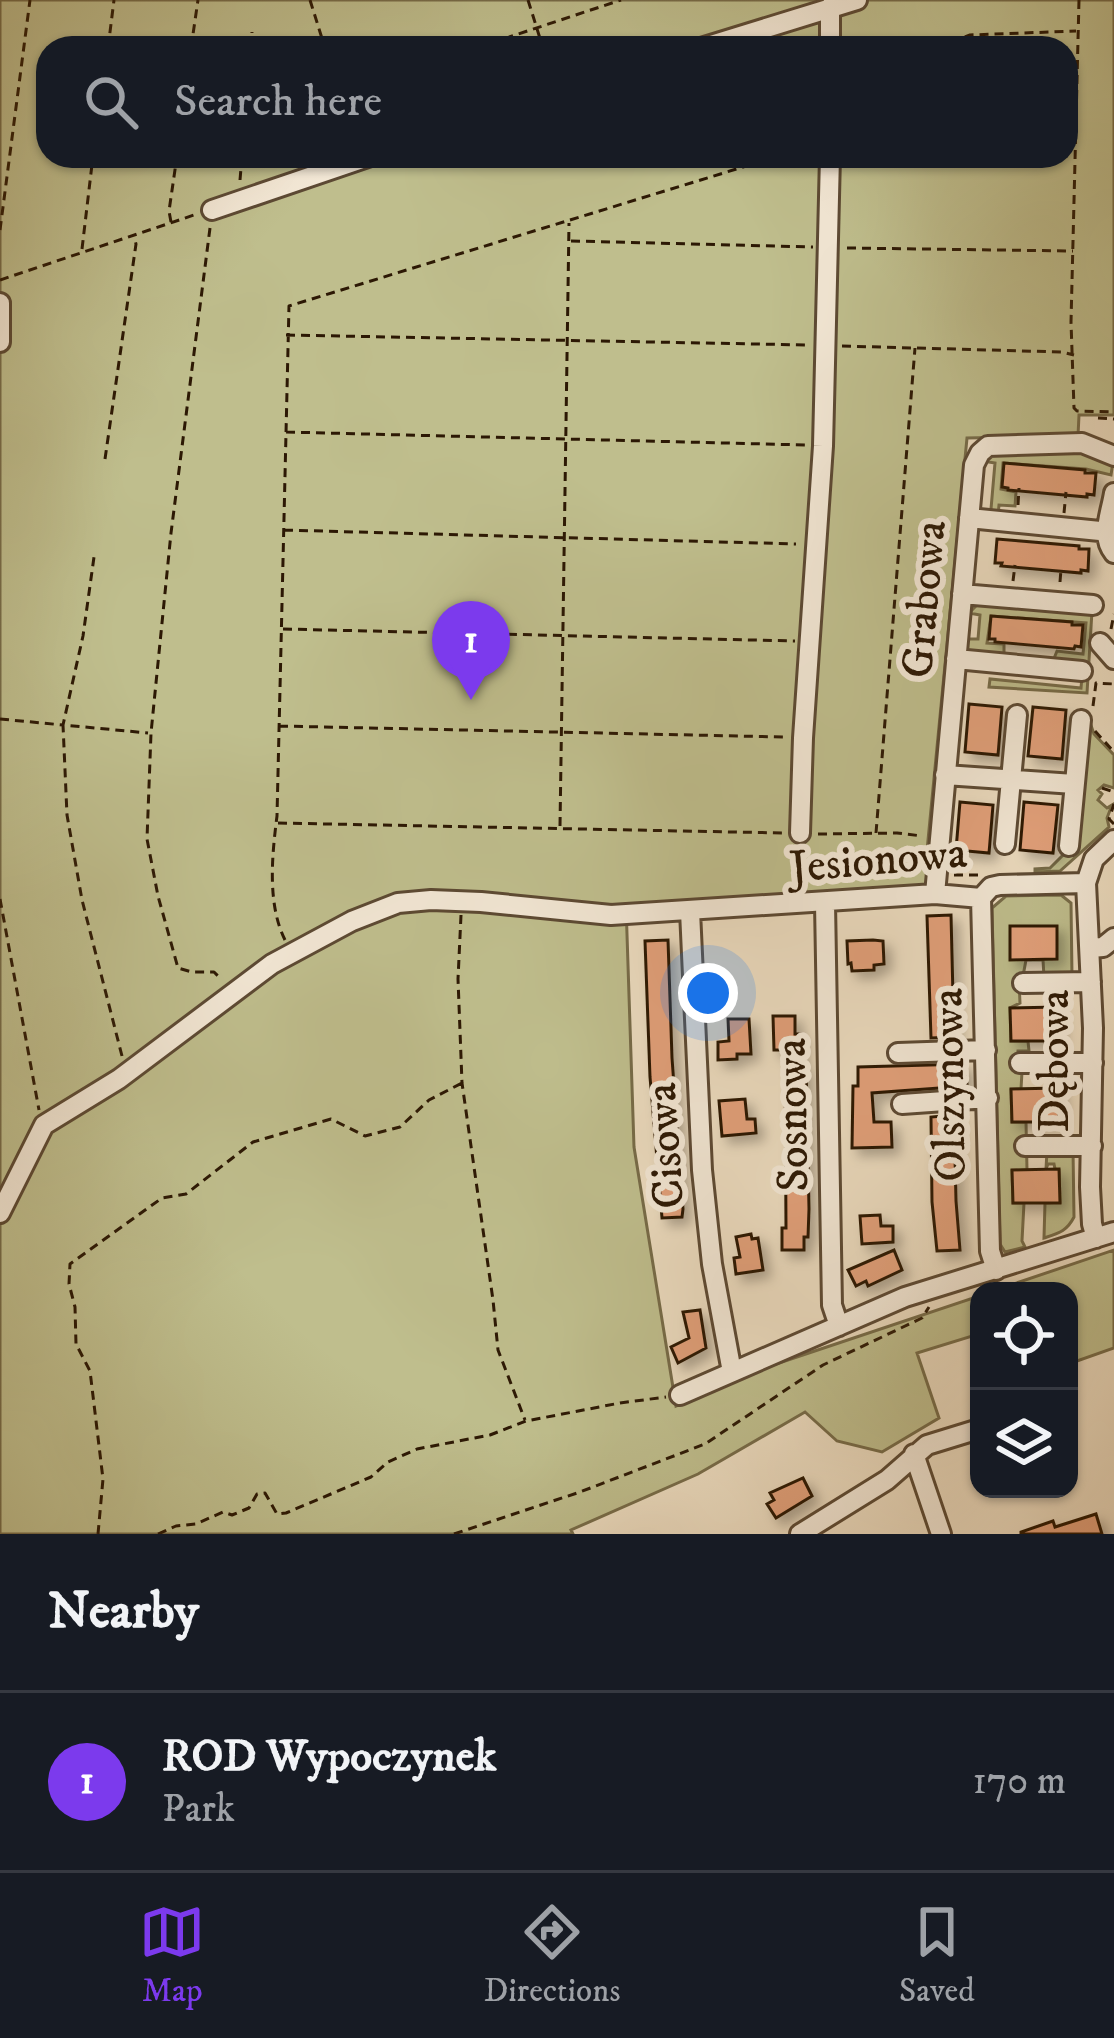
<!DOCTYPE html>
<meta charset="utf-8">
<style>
:root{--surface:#171b24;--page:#20242c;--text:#f1f3f6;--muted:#9ea1a6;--line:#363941;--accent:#7c3aed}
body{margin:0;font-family:"IM FELL DW Pica",serif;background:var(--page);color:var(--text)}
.controls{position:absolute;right:36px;bottom:36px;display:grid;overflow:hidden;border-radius:24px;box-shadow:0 3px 9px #0004}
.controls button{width:108px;height:108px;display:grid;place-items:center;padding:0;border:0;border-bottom:3px solid var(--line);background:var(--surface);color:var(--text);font:60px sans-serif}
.you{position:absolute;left:708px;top:993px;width:42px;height:42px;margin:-30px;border:9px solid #fff;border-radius:50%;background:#1a73e8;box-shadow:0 0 0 18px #1a73e833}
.badge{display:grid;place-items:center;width:78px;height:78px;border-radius:50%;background:var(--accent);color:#fff;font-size:39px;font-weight:700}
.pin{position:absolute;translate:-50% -99px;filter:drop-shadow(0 3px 6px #0008)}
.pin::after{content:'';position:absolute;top:63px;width:42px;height:36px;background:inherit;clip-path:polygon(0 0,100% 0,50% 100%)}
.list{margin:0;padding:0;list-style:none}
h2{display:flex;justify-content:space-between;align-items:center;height:156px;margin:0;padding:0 48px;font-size:51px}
h2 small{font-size:39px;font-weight:400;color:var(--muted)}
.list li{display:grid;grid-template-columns:78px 1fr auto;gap:36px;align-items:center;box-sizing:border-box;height:180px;padding:0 48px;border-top:3px solid var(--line)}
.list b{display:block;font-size:45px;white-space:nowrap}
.list p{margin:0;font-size:39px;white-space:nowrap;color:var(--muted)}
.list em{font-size:39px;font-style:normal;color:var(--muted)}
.icon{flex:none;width:66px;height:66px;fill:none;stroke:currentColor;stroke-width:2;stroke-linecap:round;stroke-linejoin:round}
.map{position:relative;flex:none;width:1114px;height:1534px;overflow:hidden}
.search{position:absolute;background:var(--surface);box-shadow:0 3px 9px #0004;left:36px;right:36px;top:36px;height:132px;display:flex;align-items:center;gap:30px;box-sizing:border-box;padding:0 42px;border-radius:36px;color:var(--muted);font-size:45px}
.sheet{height:336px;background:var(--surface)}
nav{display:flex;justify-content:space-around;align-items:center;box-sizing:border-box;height:168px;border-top:3px solid var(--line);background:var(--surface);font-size:33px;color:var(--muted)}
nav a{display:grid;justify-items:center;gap:6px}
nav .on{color:var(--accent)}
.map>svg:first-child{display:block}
.green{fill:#bfbe8d;stroke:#766b48;stroke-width:3;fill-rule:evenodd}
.building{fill:#e2a07a;stroke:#2c1804;stroke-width:3;filter:url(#shadow)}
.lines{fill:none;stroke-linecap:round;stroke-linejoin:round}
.minor-casing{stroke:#5c4933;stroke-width:24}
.path{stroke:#2c1804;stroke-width:3;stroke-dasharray:9 6;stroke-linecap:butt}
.minor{stroke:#f3e8d6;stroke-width:18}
.labels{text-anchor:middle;stroke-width:12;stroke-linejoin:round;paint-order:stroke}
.street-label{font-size:45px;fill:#2c1804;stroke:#f3e8d6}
</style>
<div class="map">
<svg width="1114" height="1534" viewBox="0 0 1114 1534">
<defs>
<filter id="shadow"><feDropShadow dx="7" dy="7" stdDeviation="6" flood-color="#0004"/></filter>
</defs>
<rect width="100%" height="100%" fill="#ecdcc0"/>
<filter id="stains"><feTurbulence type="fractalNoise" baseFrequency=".00167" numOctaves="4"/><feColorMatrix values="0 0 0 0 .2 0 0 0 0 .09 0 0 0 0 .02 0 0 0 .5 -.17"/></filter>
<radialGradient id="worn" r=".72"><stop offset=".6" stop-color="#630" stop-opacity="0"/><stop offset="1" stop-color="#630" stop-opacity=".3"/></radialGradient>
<path class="green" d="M0,0H1114V415H1079L1078,436L967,438L925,871L930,872L929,881L923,888L740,903L626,904L634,1147L676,1406L767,1367L979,1296V1334L917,1353L939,1418L882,1452L837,1441L805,1412L698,1474L571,1530L573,1534H0ZM48,48H1066V156H48Z
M1091,451L1113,462L1111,475L1086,469L1003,463L1001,489L1016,492L1015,506L999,505L998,516L980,512L991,509L995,463L982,461L986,455Z
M979,603L1092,611L1087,693L989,687L990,679L1081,688L1083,664L1053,661L1057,651L1083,654L1086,623L991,616L987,643L1004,644V656L974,654L967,650L966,639H978L980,615L969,613Z
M1087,714L1094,734L1114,755V788L1104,785L1098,790L1102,794L1098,800L1107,808L1112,805L1107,818L1109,827L1060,871L1035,872V869L1050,868L1076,842Z
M1061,895L1071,903L1072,976L1044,977L1043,960H1026L1023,976L1019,981L1020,1003L1010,1008L1011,1041H1028L1029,1051H1018L1017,1071L1022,1072L1021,1089L1011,1090L1012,1122H1026L1027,1170L1012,1171L1013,1203H1024L1022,1241L1025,1247L1005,1252L1000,1244L992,908L1006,896Z
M1073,1150L1074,1217C1067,1231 1059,1233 1044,1238L1045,1203L1060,1202L1059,1170L1055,1169L1054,1164H1048L1046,1169L1047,1151Z
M1114,1250V1348L1074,1362L1069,1370V1291H993Z"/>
<path class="building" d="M1004,463L1085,470V473H1096L1094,495L1087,494V497L1008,490V488L1002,487Z
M997,539L1079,546V549H1089L1088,571L1081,570V573L1001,566L1002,563H995Z
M991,616L1072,622V625H1083L1081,647L1075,646L1074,649L995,642V639H989Z
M969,704L1002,707L998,755L965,752Z
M1033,707L1066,710L1062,759L1028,756Z
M960,802L993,805L989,853L956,850Z
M1024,802L1058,805L1053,853L1020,850Z
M951,915L954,1037L931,1038L927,916Z
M1010,926H1057V959L1010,960Z
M668,940L672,1058L683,1209L682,1217L662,1218L650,1077L645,941Z
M873,940L883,941L884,964L874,965V970L852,971L851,963L848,964L847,941Z
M1058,1007V1041H1011L1010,1008Z
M773,1016H795V1034H801V1066H806L809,1209L808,1237H804V1250H782V1228H786L785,1050H774Z
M728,1019H749L751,1054H737V1059L718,1060V1042L729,1041Z
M966,1064L967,1086L872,1093L874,1122H891L892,1147L852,1148L853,1086H858V1067Z
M1059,1088V1122H1012L1011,1089Z
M745,1099L747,1119H755L756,1133L722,1136L719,1101Z
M954,1115L956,1201L960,1250L937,1251L932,1202L931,1117Z
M1059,1169L1060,1203H1013L1012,1170Z
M880,1215L881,1226H893V1242L862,1244L860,1216Z
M751,1234L752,1239L758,1238L763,1270L736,1274L734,1258L740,1257L736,1237Z
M894,1250L902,1270L868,1286L866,1281L856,1286L848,1270Z
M700,1310L706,1348L678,1363L671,1347L689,1338L683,1312Z
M803,1478L812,1496L776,1518L767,1504L774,1500L770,1493Z
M1096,1514L1102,1534H1021V1532L1053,1521L1055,1527Z"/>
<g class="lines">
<defs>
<path id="minor" d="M830,7V48
M701,48L857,0
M212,210L371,156
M0,303V342
M1114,493C1111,513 1100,536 1114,553
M969,518L1100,531
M962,594L1093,605
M1100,643L1114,659
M956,659L1082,671
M945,775L1074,784
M800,833L803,738L823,446L830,156
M1005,844L1017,715
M1069,846L1081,720
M935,894L974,465L980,453L988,446L1082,443L1114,456
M981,898L990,1251L996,1270
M825,903L832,1305L839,1326
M690,911L702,1170L712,1264L732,1372
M1091,948L1103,947L1114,938
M1023,983L1091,982
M898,1053L986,1050
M1020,1063H1093
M902,1104L988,1098
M1025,1146H1092
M0,1213L44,1125L119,1079L272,964L352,921L398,903L431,900L481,902L611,915L935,894L981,898L991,887L1000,885L1086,883
M1096,1238L1092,1224L1090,1187L1093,1028L1086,883L1094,859L1114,840
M680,1395L905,1297L1114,1232
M914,1454L941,1534
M800,1534L887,1480L927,1445L979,1429"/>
</defs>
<use href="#minor" class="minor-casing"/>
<path class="path" d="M310,0L325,48
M528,0L543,48
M1079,0L1071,322L1074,408L1077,411L1114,412
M108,48L114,0
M191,48L198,0
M251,48L252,32
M476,48L621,0
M937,48L970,35L1076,31
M240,180L242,156
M171,222L169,211L177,156
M210,228L171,533L151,733L147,839L158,896L178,968L192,972H214L221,979
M0,230L30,0
M571,241L813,247
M847,248L1073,251
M82,249L93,156
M0,280L197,214
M286,335L808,345
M842,346L1062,352L1074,355
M1098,418L1114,419
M286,432L805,445
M105,459L136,244L134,236
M1018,505L1019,488
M1064,513L1066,492
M284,530L796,544
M1013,581L1015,565
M1060,582L1061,569
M283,629L795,641
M1111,629L1114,614
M1093,706L1096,683L1114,684
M0,719L63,725L83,636L94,557
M279,726L783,737
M1095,731L1114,752
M1102,788L1114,792
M278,823L784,833
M1114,824L1109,819L1114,804
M560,826L569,223
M876,833L915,348
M818,834L897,833L922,836
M954,875H980
M0,899L39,1110
M461,915L458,979L462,1083L493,1300L498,1350L525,1420
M285,940C267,904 272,855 277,816L289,306L779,156
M122,1056L82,900L67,815L63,725L148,733
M98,1534L103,1479L90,1371L76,1344L75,1307L69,1284L70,1264L162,1198L186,1194L253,1142L331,1119L365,1136L400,1127L429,1100L462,1083
M158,1534L176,1526L196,1524L223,1512L232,1515L249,1508L257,1494L265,1493L277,1514L286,1513L371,1477L388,1462L417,1449L490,1435L526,1421L620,1403L666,1397
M454,1534L580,1492L705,1444L823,1365L922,1318L929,1307"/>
<use href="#minor" class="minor"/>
</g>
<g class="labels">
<g class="street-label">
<text transform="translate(922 599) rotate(-85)" y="16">Grabowa</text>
<text transform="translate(878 858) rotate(-5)" y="16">Jesionowa</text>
<text transform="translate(1052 1061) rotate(-90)" y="16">Dębowa</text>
<text transform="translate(947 1085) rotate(-91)" y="16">Olszynowa</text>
<text transform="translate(790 1115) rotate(-91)" y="16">Sosnowa</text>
<text transform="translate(663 1146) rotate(-94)" y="16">Cisowa</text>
</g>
</g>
<rect width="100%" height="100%" filter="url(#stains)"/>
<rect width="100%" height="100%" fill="url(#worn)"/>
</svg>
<div class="controls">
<button><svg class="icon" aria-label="locate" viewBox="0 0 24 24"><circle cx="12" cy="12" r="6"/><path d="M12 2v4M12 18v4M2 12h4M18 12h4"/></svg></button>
<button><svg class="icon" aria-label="layers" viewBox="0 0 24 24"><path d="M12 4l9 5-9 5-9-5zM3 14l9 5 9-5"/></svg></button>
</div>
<div class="you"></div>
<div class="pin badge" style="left:471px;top:700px">1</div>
<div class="search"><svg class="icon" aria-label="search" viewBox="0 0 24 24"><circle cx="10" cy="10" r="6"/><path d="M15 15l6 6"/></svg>Search here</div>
</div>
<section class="sheet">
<h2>Nearby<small></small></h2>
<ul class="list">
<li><span class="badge">1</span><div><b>ROD Wypoczynek</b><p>Park</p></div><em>170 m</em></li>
</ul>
</section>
<nav>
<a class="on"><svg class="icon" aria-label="map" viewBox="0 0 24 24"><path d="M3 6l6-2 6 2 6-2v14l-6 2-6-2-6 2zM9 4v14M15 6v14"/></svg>Map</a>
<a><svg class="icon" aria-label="directions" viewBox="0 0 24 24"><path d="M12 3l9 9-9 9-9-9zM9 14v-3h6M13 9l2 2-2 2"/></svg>Directions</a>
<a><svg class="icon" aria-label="saved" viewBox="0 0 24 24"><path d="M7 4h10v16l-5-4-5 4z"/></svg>Saved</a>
</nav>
